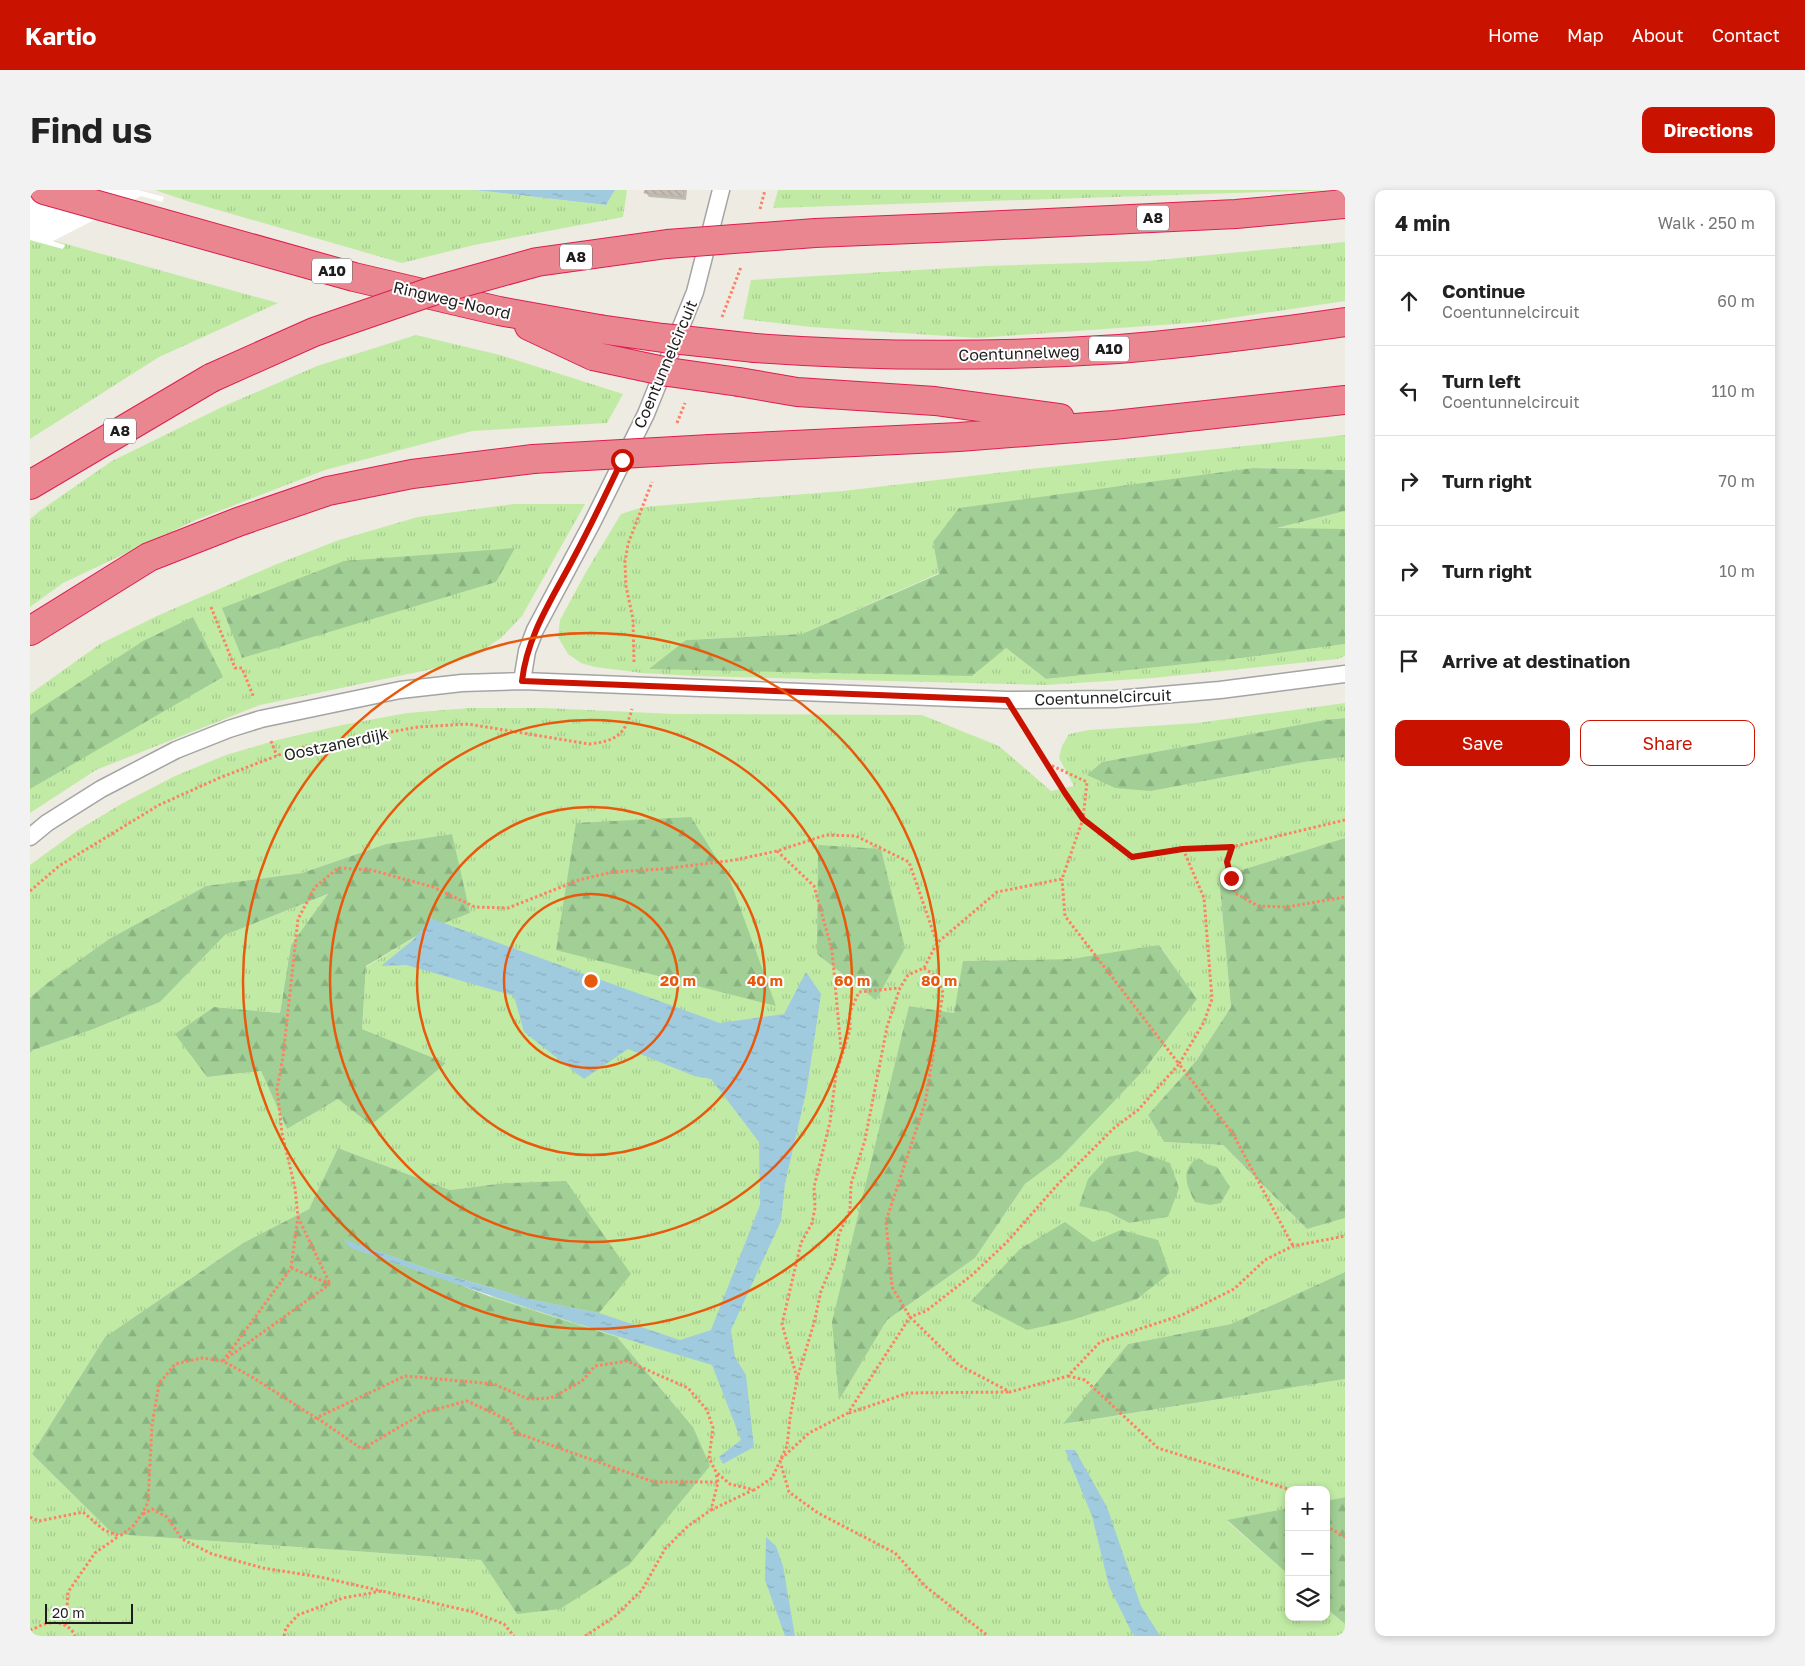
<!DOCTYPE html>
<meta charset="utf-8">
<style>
:root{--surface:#fff;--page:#f2f2f2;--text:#222;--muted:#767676;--line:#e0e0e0;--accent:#c91200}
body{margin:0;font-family:"Golos Text",sans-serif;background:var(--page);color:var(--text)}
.controls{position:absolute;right:15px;bottom:15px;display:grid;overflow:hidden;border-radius:10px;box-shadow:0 2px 8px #0003}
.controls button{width:45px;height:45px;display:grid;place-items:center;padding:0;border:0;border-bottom:1px solid var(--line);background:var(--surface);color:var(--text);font:25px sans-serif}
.scale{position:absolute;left:15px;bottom:12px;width:88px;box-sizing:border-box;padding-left:5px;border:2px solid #1d1d1d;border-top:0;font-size:14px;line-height:18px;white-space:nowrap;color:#1d1d1d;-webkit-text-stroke:4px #fff;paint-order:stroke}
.stop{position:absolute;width:15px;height:15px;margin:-11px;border:4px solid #c91200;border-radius:50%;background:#fff}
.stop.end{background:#c91200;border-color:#fff;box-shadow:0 1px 5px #0008}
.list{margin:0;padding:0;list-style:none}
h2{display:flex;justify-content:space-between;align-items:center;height:65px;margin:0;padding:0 20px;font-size:21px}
h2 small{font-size:16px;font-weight:400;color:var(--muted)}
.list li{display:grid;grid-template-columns:32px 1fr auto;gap:15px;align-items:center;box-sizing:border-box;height:90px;padding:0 20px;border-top:1px solid var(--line)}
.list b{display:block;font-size:19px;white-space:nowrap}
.list p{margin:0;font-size:16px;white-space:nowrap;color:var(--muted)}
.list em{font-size:16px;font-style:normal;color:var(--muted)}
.actions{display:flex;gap:10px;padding:15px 20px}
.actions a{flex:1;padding:11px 0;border:1px solid var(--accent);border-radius:10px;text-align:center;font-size:18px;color:var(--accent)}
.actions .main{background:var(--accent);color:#fff}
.icon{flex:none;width:28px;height:28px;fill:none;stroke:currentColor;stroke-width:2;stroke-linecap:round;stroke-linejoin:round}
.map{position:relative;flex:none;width:1315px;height:1446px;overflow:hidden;border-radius:10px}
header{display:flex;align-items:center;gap:30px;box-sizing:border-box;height:70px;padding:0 25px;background:var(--accent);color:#fff}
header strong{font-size:24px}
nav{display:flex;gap:28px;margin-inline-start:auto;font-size:18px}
.intro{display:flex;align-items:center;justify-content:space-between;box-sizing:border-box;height:120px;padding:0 30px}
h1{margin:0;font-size:35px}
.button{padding:12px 22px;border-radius:10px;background:var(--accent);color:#fff;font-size:18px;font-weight:700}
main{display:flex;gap:30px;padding:0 30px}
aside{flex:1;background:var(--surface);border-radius:10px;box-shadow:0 2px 8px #0003}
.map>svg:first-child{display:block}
.grass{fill:url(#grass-tufts);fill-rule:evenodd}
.forest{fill:url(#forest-firs)}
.water{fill:url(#water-ripples)}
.pier{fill:#fff}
.shadow{fill:#0003}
.building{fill:url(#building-back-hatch);stroke:#c0b3a4}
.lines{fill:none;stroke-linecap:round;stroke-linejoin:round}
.service-casing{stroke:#a4a4a4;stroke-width:19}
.motorway-casing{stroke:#de1e4e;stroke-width:30}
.path{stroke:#fe8163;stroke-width:3;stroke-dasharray:2.5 2.5;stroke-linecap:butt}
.service{stroke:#fff;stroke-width:16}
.motorway{stroke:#e98690;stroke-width:28}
.motorway-bridge-casing{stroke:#de1e4e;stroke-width:30;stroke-linecap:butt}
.motorway-bridge{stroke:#e98690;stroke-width:28}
.route{stroke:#c91200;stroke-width:6}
.ring{fill:none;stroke:#e8590c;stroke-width:2.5}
.labels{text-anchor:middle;stroke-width:4;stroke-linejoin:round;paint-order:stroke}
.shield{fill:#fff;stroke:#616161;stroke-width:1}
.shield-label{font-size:15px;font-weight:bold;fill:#1d1d1d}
.street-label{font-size:16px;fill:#1d1d1d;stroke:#fff}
.centre{fill:#e8590c;stroke:#fff;stroke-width:2.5}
.ring-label{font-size:15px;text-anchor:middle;font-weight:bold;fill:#e8590c;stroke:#fff;stroke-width:4;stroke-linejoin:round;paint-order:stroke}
</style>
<header>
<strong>Kartio</strong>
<nav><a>Home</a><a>Map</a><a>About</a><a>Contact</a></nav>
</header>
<div class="intro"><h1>Find us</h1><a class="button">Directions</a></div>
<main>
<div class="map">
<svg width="1315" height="1446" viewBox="0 0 1315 1446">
<defs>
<pattern id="grass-tufts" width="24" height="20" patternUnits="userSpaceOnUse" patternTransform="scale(1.25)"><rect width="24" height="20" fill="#c1eba5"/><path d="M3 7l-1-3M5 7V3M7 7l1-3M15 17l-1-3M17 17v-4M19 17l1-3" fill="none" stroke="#a5c98e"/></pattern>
<pattern id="forest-firs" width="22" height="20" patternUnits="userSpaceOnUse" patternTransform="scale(1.25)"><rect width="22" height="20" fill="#a1cf95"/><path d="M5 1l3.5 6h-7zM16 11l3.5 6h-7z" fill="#8ab180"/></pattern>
<pattern id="water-ripples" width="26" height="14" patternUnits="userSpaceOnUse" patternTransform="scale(1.25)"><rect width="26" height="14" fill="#a0cbde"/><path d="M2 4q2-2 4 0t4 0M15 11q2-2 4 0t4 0" fill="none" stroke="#89aebe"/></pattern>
<pattern id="building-back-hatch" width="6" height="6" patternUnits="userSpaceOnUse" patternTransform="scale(1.25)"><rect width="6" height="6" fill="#c6beb5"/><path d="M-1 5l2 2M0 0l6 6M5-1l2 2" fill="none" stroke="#aaa39b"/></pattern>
</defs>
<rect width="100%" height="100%" fill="#eeebe2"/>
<path class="grass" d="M125,0H445L576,15L585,0H597L593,27L444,55L372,73L157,11Z
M748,0H1300L743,18Z
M0,44L248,113L129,167L0,249Z
M1315,52V111L1174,132L947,148L781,137L713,129L721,90L955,76L1117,71Z
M386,145L470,165L593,204L577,233L442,241L295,280L166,330L33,393L0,417V329L11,320L82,271L192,217L287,176Z
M1315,245V280L1223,278L903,352L909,383L772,444L656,450L976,458L1016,489L1212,468L1315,454V466L1307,469L1123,488L1016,495L665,486L612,483L565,477L551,473L538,464L528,447L530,430L556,382L591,324L613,317L813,301L1010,278Z
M483,314H555L492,426L471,448L445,465L407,478L230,515L66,580L0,623V504L70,454L127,426L247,374L309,350L388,327Z
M1315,321V339H1244Z
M1315,513V528L1295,530L1072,572L1058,585L1121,601L1280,571L1315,567V648L1189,687L1201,817L1166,871L1118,925L1134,952L1193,955L1277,1039L1315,1028V1082L1201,1134L1098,1154L1034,1234L1315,1189V1307L1296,1311V1300H1259V1318L1197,1331L1259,1385V1427H1296V1418L1315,1434V1446H0V863L3,860L61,840L130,812L195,745L299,704L261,755L250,823L184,817L177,887L231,881L257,939L308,909L416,873L332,839L336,777L398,739L422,644L356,654L272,683L176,696L79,749L16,794L0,808V675L48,640L93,613L145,586L196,565L247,550L312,535L377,523L440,518H515L644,524L892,525L969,556L1021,601L1044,596L1029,568L1032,556L1039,544L1059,540L1167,533ZM1130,756L1167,809L1115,879L1030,968L995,994L945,1068L857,1130L809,1209L879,816L924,823L934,771L1041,769ZM308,958L420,1000L475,993L536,992L461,1107L587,1147L663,1237L487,1424L451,1370L83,1344L2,1264L75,1147L213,1053L279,1019ZM1049,1015L1138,1027L1099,1033L1078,1022ZM1035,1033L1063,1052L990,1059Z"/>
<path class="forest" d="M1223,278L1315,280V321L1247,338L1315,339V454L1212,468L1016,489L976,458L942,486L619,479L656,450L772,444L909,384L903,352L929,318Z
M485,358L466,392L212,468L192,418L314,371Z
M163,427L193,487L0,599V525L113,451Z
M1315,528V567L1280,571L1121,601L1085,598L1057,585L1072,572L1295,530Z
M661,627L700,690L746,816L526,760L546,633Z
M422,644L440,723L398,739L336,776L332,839L416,873L341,935L308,909L257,939L231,881L177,887L145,844L184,817L250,823L261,755L298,704L195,745L130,812L61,840L3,860L0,863V808L16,794L79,749L176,696L272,683L356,654Z
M1315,648V1028L1277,1039L1193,955L1134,952L1118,925L1166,871L1201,817L1189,687Z
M788,655L851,659L875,758L846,810L787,764Z
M1129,755L1167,809L1115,879L1030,968L995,994L945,1068L857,1130L809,1210L802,1132L879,816L924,823L933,771L1041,769Z
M308,958L420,1000L475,993L536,991L601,1084L569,1123L503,1110L407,1082L314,1050L461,1107L587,1147L663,1237L680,1276L599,1375L530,1419L487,1424L451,1370L83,1344L2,1264L75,1147L213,1053L279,1019Z
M1107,961L1140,973L1149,998L1138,1027L1099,1033L1078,1022L1049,1016L1058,989L1078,967Z
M1169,968L1177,974L1187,977L1200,997L1191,1013L1180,1015L1165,1012C1157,997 1149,978 1169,968Z
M1035,1032L1063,1052L1091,1040L1128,1050L1140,1083L1107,1109L1042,1130L997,1140L941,1111L990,1059Z
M1315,1082V1189L1033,1234L1098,1154L1201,1134Z
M1315,1307V1434L1296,1418V1311Z
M1259,1318V1385L1197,1330Z"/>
<path class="water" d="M445,0H585L576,15Z
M400,728L690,833L754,824L776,782L791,804L777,898L755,994L751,1031L701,1140L705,1167L716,1185L724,1257L693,1274L689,1267L711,1250L682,1175C561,1139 441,1100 321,1058L313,1049L407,1082L503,1110L569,1123L650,1150L681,1140L730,1015L729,952L681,889L664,886L598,859L554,889L494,842L484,806L376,775L351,776L383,750Z
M1035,1260H1045L1077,1317L1111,1416L1129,1444L1132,1446H1106L1102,1443L1079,1396L1062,1326Z
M736,1347L746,1356L753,1376L765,1446H755L735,1390Z"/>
<path class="pier" d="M0,0H108L134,7L132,12L111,6L23,51L35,55L33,59L0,50Z"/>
<path class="shadow" d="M616,0H657L656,10L619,7L616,3Z"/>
<path class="building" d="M615,0H654L653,7L614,3Z"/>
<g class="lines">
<defs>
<path id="service" d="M492,491L497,461L505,440L562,333L616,224L665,102L691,0
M0,647L17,633L71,599L146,560L199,539L231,529L370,500L432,493L492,491L977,510L1086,509L1190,500L1315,484"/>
<path id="motorway" d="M14,0L324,87L469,121L569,139
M931,37L1206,24L1315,14
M499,136L563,166
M725,158C846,167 967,167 1089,159C1164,153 1240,143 1315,132
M709,192L767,202L905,211L1030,228
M680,259L929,247L1084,235L1315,210
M0,295L181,188
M0,441L119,367L208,332L298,301L382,284L503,269"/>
</defs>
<use href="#service" class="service-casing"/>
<use href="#motorway" class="motorway-casing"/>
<path class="path" d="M730,19L735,0
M692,127L711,77
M647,233L655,213
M181,417L205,478H212L224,508
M604,472L603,429L596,396L595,372L598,354L622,292
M992,534L1053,629L1102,667L1153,659L1202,657
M241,551L247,566
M1315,630L1202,657L1197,672L1205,703L1228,716L1257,717L1315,707
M1153,659L1174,708L1182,809L1174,832L1149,874L1203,944L1263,1056
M747,661L784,696L802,760L811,859
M0,701L29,676L129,615L189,588L262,560L388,537L438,534L559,554C586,551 595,545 602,519
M894,778L907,787L913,803L895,913L856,1031L862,1097L880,1127L929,1175L980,1202L1038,1186L1070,1152L1152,1125L1204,1099L1235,1070L1263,1056L1315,1046
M268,1027L300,1094
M261,1078L300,1094
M197,1168L300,1094
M193,1171L261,1078L268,1027L265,998L252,943L247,899L253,867L268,729L285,697L308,678L341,680L403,697L445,717L478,718L549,690L582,682L632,679L705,670L747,661L796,645L826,646L879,672L907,753
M1038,1186L1055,1190L1128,1258L1261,1300
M767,1188L752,1134L771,1053L782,1033L785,1018L784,997L800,932L806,884L820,840V822L829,802L870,798
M819,1223L878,1203L979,1202
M287,1228L332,1259L395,1222L437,1211L480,1231L484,1242L624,1292H688
M751,1269L779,1243L818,1223L880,1127L896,1121L942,1085L976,1053L1029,993L1084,938L1108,920L1149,874L1035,726L1032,689
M750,1271L759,1302L788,1323L865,1363L895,1396L958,1446
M681,1320L723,1300
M113,1324L122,1319L137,1327L152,1349L182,1364L233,1378L290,1387L352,1401
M0,1327L9,1331L53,1322L74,1340L90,1346L103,1336L112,1324L118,1312L122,1235L129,1194L145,1174L172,1168L193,1171L222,1187L286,1228L375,1186L464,1194L498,1209L521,1208L552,1191L565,1176L597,1171L658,1198L677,1220L683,1238L679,1268L686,1282L700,1294L724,1300L742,1288L757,1256L760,1228L767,1189L784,1133L791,1101L805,1068L809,1044L820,1020L821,994L835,950L857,837L870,798L878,785L894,778L907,753L967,702L1032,689L1053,629L1057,592L1016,573
M1296,1336L1315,1347
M36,1435L38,1402L65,1363L89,1346
M0,1440C7,1438 14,1433 20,1433C30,1431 42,1437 45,1446
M254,1446L256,1438L268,1425L313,1408L352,1401L443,1422L474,1434L484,1446
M555,1446L584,1427L612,1400L635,1359L658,1336L681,1320L688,1292L686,1283"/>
<use href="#service" class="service"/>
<use href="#motorway" class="motorway"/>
<defs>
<path id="motorway-bridge" d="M569,139L633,148L725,158
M563,166L638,182L709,192
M181,188L284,142L403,101L507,72L637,54L785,43L931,37
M503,269L680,259"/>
</defs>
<use href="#motorway-bridge" class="motorway-bridge-casing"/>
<use href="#motorway-bridge" class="motorway-bridge"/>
</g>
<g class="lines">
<path class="route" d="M592,270C576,304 560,337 543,369C522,409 497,446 492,491L977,510L1035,603L1053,629L1102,667L1153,659L1202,657L1197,672L1201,688"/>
</g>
<g class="ring">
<circle cx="561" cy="791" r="87"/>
<circle cx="561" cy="791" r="174"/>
<circle cx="561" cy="791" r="261"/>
<circle cx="561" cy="791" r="348"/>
</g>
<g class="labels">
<g class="shield">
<rect x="1107" y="15.5" width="32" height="25" rx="4"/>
<rect x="530" y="54.5" width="32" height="25" rx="4"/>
<rect x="282" y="68.5" width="40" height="25" rx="4"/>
<rect x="1059" y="146.5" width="40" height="25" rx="4"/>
<rect x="74" y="228.5" width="32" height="25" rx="4"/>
</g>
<g class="shield-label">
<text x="1123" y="33">A8</text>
<text x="546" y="72">A8</text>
<text x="302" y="86">A10</text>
<text x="1079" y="164">A10</text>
<text x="90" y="246">A8</text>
</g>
<g class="street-label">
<text transform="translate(422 110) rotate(13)" y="6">Ringweg-Noord</text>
<text transform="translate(989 163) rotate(-2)" y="6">Coentunnelweg</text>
<text transform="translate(635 174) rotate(-67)" y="6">Coentunnelcircuit</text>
<text transform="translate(1073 507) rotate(-2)" y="6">Coentunnelcircuit</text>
<text transform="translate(306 554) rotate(-12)" y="6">Oostzanerdijk</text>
</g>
</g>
<circle cx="561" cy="791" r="8" class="centre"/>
<g class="ring-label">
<text x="648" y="796">20 m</text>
<text x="735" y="796">40 m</text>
<text x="822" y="796">60 m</text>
<text x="909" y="796">80 m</text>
</g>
</svg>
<div class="controls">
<button>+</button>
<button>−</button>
<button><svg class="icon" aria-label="layers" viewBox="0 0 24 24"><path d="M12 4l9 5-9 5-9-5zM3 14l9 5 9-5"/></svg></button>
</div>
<div class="scale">20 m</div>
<div class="stop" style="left:592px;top:270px"></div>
<div class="stop end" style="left:1201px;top:688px"></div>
</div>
<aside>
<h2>4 min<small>Walk · 250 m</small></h2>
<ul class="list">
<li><svg class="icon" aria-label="ahead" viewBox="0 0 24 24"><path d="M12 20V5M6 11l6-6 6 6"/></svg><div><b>Continue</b><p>Coentunnelcircuit</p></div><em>60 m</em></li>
<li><svg class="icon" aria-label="left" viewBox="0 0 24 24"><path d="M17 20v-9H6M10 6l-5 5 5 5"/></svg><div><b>Turn left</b><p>Coentunnelcircuit</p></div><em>110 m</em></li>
<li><svg class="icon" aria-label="right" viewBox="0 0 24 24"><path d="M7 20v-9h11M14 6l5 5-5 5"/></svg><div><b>Turn right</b></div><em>70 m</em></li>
<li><svg class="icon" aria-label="right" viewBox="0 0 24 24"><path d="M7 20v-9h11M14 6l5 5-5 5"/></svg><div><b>Turn right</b></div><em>10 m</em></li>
<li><svg class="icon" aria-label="arrive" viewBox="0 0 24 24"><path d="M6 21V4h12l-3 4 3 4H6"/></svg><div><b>Arrive at destination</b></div></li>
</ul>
<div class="actions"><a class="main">Save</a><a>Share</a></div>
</aside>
</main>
